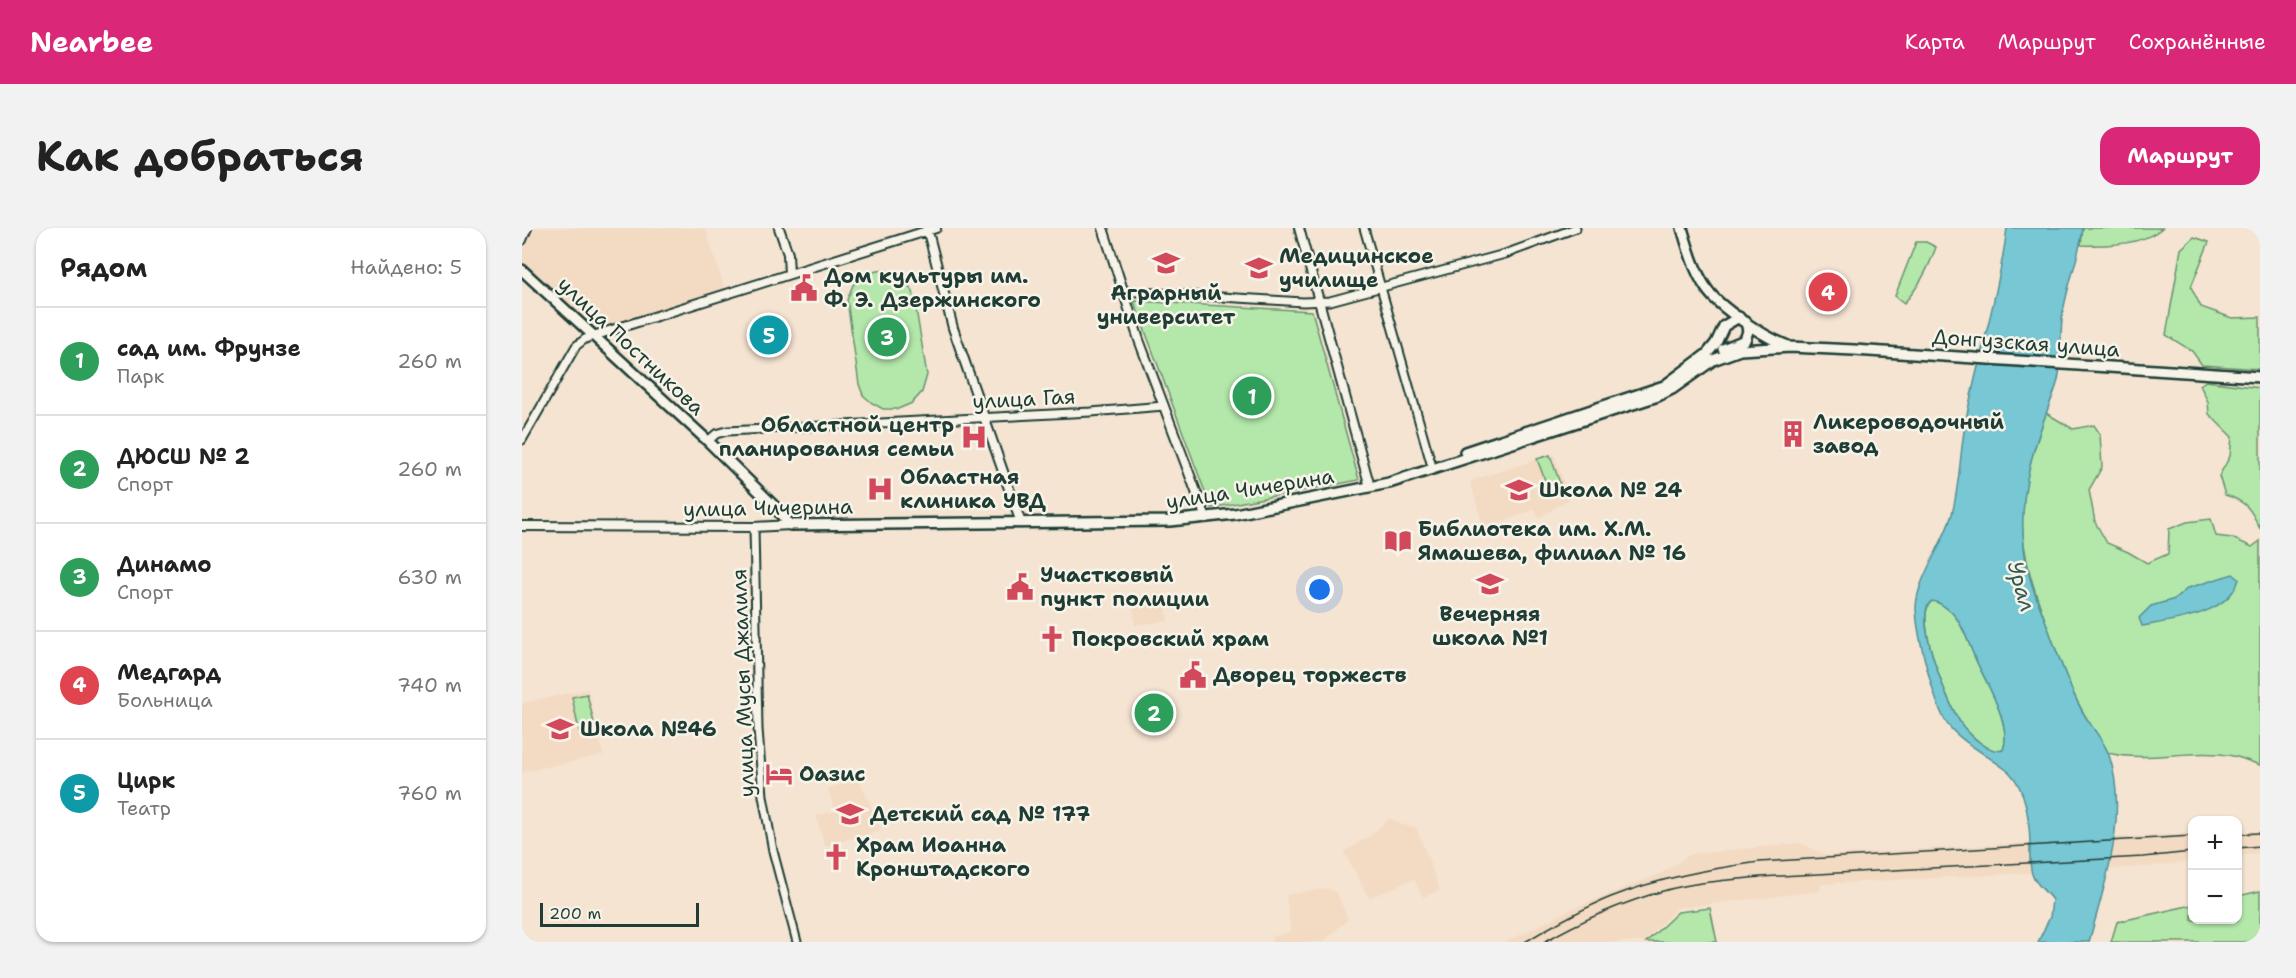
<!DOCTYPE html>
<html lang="ru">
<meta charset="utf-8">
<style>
:root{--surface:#fff;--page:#f2f2f2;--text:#222;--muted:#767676;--line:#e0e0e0;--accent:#db2777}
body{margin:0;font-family:"Shantell Sans",sans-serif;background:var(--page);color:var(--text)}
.controls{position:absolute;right:18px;bottom:18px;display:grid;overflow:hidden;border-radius:12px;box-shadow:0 2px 4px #0004}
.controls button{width:54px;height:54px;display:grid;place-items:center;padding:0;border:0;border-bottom:2px solid var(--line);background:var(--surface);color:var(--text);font:30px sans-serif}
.scale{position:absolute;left:18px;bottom:15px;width:159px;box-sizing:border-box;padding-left:6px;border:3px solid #1f3d34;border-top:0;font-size:16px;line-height:21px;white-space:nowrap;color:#1f3d34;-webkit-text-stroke:4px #f7f3e8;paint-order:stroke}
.you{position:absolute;left:798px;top:362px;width:21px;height:21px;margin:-15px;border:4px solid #fff;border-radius:50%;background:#1a73e8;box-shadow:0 0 0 9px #1a73e833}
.badge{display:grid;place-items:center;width:39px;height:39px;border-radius:50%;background:var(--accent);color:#fff;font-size:20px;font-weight:700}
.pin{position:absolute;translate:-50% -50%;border:3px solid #fff;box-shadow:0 2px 6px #0006}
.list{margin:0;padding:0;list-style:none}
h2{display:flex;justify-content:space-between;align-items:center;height:78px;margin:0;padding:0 24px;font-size:26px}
h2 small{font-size:20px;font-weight:400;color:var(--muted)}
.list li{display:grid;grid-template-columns:39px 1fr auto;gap:18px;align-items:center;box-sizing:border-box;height:108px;padding:0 24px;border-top:2px solid var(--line)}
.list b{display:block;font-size:22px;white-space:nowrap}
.list p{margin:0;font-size:20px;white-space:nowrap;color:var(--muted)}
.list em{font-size:20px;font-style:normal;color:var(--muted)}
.map{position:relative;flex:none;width:1738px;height:714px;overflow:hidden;border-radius:18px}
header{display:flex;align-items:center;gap:36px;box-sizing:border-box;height:84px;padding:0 30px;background:var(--accent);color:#fff}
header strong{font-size:28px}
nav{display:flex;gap:33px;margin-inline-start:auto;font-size:21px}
.intro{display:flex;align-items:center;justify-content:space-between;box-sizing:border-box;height:144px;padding:0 36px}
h1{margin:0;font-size:42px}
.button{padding:15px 27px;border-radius:18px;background:var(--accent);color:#fff;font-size:21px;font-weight:700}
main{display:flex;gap:36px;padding:0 36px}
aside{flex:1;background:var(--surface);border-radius:18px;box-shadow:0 2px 4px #0004}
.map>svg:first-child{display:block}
.built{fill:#f3dac3}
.green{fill:#b3e8aa;stroke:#69926f;stroke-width:1.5}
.water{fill:#78c7d4;stroke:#549094;stroke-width:1.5;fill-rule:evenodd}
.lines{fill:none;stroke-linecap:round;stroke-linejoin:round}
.tertiary-casing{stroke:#1f3d34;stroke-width:11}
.secondary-casing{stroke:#1f3d34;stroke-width:12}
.primary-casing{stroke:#1f3d34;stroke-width:14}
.tertiary{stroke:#f7f3e8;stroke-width:7}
.secondary{stroke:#f7f3e8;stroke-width:8}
.primary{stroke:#f7f3e8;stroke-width:9}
.rail{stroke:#1f3d34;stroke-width:1.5}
.labels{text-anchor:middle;stroke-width:5;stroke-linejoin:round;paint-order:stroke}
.poi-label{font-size:21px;font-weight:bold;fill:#1f3d34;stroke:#f7f3e8;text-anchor:start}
.street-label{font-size:21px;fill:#1f3d34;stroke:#f7f3e8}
.water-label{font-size:22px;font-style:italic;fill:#315954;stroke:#f7f3e8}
</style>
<header>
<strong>Nearbee</strong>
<nav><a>Карта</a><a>Маршрут</a><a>Сохранённые</a></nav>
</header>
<div class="intro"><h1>Как добраться</h1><a class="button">Маршрут</a></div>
<main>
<aside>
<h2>Рядом<small>Найдено: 5</small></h2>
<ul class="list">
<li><span class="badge" style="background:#2e9e5b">1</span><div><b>сад им. Фрунзе</b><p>Парк</p></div><em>260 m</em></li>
<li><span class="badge" style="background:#2e9e5b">2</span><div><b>ДЮСШ № 2</b><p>Спорт</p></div><em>260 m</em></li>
<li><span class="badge" style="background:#2e9e5b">3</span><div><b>Динамо</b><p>Спорт</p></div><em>630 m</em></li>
<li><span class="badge" style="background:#e0444e">4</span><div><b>Медгард</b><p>Больница</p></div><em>740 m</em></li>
<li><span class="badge" style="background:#0f9aa8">5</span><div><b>Цирк</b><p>Театр</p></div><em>760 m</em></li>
</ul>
</aside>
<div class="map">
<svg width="1738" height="714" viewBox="0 0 1738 714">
<rect width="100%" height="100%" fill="#f5e4d2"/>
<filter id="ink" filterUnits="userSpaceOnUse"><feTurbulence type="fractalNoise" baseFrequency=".0167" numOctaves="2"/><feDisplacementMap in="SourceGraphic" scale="12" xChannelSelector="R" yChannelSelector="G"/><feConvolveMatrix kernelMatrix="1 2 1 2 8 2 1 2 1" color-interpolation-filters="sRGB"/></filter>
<g filter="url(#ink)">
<path class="built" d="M10,0H183L203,62L73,104L0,38V26Z
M1032,226L1047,271L1017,290L1013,281L962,302L948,253Z
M643,365L646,393L613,397L610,368Z
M66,461L81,527L0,544V475Z
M337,551L359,602L303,618L294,588L313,583L306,561Z
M868,590L880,597L894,599L918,662L901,669L892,651L847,670L822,624L848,608Z
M1716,603H1738V625L1716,628Z
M1670,605V633L1625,639L1299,656L1298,663L1155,680L1121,714H984L1052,680L1140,645L1169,626L1279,615L1304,627Z
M806,660L815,665L826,691L801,714H750L749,709L769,704L764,667Z"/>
<path class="green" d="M1561,0H1640C1621,17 1583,18 1559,17Z
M1672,9L1687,14L1669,59L1679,79L1710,90L1738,89V141L1680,137L1670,123L1644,107L1659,21Z
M1394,14H1404L1414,19C1407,39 1397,59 1382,75L1373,68Z
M362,42L377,46L391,63L405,147L400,164L390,175L376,181H361L350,175L341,167L337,156L325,72L331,57L339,50L350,44Z
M612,73L790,83L837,252L689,280Z
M1684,153L1738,160V301C1729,281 1724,273 1703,267L1697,248L1708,228L1710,209L1687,186L1686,174L1678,157Z
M1524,185L1551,201L1572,197L1578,206L1580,239L1567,262L1573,294L1585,315L1606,324L1625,335L1646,326L1647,301L1665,294L1689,291L1694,308L1710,310L1730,319L1738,313V537C1729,534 1720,530 1711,528C1670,520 1627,535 1586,525C1578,510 1568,497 1560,482C1547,460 1539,435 1530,411C1514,368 1499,329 1500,283C1501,249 1514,217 1524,185Z
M1028,227L1038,255L1026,260L1015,231Z
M1410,373C1418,374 1428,382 1433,388C1442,399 1447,417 1453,430C1463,453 1491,497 1481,522C1467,526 1448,507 1440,497C1427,480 1389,385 1410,373Z
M65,466L73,499L57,503L50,469Z
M1738,663V714H1589L1595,694L1670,677V692H1716V668Z
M1188,680L1195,714H1124L1156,684Z"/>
<path class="water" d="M1485,0H1561C1557,29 1546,55 1541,84C1537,106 1541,130 1536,152C1533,164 1528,174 1524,186C1508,229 1497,272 1502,318C1504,346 1515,371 1525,397C1535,425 1545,454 1559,481C1567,497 1581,510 1587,527C1607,588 1583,655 1567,714H1516L1528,689L1530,672C1524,663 1513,656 1510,646C1507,636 1508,624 1508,614C1507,590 1504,561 1487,544C1469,529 1440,515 1426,497C1412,478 1394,403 1394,379C1395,350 1422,316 1430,286C1438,255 1438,223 1444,191C1457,127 1477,65 1485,0ZM1410,373C1418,374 1428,382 1433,388C1442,399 1447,417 1453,430C1463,453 1491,498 1481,522C1467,526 1448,507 1440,497C1427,480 1389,385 1410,373Z
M1711,346L1717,351C1707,387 1652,392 1620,398L1617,390L1629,378L1653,371L1666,360Z"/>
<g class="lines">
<defs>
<path id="tertiary" d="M842,0L909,235
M600,63L781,74L808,73L983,26L1054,0
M0,212L54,118L63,111L71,108
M186,213L194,206L205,203L569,184L642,178
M232,299L236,501L241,568L251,623L275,714"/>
<path id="secondary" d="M257,0L266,26L267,46
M405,0L431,100L499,295
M581,0L617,112L684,290
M777,0L848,259
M0,12L5,0
M71,108L414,0
M0,298L232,299L268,297"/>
<path id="primary" d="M1160,0C1166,20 1172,42 1184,60C1197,80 1244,110 1266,118
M0,42L186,213L252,278L268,297L648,293L713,286L867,255L1136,168L1150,161L1191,132L1218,122L1268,119L1332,122L1738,149
M1201,121L1223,112L1226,103L1224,94
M943,224L1142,158L1185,126L1194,115L1202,98L1217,89"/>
</defs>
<use href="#tertiary" class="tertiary-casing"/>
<use href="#secondary" class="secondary-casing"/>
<use href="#primary" class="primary-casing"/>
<use href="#tertiary" class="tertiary"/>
<use href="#secondary" class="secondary"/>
<use href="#primary" class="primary"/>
<path class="rail" d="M1716,606L1738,605
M1716,620L1738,618
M1003,714C1031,697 1059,681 1089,669C1137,650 1187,641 1237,634L1670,608
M1022,714C1060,692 1099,675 1141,663C1173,654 1206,652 1238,649L1621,629L1670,624"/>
</g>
</g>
<defs>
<symbol id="university-bare" viewBox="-9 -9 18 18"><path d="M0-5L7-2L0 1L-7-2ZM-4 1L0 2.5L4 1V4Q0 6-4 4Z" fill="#d1495b" stroke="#f7f3e8" stroke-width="2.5" paint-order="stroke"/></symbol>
<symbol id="civic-bare" viewBox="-9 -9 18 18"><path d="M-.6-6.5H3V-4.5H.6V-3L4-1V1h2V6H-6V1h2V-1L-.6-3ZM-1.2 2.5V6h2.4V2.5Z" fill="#d1495b" stroke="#f7f3e8" stroke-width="2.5" paint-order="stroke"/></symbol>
<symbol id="building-bare" viewBox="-9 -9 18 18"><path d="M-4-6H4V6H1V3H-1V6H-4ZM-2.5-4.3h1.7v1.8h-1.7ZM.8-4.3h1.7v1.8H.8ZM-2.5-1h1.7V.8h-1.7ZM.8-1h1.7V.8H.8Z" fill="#d1495b" stroke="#f7f3e8" stroke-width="2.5" paint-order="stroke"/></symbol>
<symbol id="hospital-bare" viewBox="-9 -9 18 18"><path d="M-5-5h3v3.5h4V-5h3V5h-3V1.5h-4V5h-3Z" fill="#d1495b" stroke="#f7f3e8" stroke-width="2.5" paint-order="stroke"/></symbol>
<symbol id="school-bare" viewBox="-9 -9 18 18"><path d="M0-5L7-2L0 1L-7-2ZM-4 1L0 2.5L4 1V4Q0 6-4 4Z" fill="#d1495b" stroke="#f7f3e8" stroke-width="2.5" paint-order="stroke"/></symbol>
<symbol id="library-bare" viewBox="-9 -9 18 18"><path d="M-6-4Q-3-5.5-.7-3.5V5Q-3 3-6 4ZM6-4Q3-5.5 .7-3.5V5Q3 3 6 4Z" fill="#d1495b" stroke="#f7f3e8" stroke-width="2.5" paint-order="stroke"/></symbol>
<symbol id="church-bare" viewBox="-9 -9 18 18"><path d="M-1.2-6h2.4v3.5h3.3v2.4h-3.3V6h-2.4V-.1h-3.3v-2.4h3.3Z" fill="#d1495b" stroke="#f7f3e8" stroke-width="2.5" paint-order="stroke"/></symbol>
<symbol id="hotel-bare" viewBox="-9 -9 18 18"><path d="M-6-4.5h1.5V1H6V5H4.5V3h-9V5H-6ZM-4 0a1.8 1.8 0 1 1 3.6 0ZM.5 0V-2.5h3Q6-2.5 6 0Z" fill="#d1495b" stroke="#f7f3e8" stroke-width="2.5" paint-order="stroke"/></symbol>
</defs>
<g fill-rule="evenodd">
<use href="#university-bare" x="625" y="16" width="38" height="38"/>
<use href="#university-bare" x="718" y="21" width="38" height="38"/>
<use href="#civic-bare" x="263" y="41" width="38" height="38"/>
<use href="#building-bare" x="1252" y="187" width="38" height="38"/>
<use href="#hospital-bare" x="433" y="190" width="38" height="38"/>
<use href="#hospital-bare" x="339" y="242" width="38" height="38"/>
<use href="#school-bare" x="978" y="243" width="38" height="38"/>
<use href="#library-bare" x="857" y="294" width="38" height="38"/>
<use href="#school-bare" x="949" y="337" width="38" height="38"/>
<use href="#civic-bare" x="479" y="340" width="38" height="38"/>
<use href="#church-bare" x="511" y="392" width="38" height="38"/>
<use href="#civic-bare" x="652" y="428" width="38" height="38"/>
<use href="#school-bare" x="19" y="482" width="38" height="38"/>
<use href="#hotel-bare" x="238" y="527" width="38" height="38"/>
<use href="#school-bare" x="309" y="567" width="38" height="38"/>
<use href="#church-bare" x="295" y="610" width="38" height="38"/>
</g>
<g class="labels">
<g class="poi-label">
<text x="757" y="35">Медицинское<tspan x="757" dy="24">училище</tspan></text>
<text x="302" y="55">Дом культуры им.<tspan x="302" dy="24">Ф. Э. Дзержинского</tspan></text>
<text x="644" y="72" text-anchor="middle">Аграрный<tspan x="644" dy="24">университет</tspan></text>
<text x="1291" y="201">Ликероводочный<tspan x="1291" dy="24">завод</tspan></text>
<text x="432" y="204" text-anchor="end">Областной центр<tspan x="432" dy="24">планирования семьи</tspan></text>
<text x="378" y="256">Областная<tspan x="378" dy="24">клиника УВД</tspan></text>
<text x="1017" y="269">Школа № 24</text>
<text x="896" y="308">Библиотека им. Х.М.<tspan x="896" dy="24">Ямашева, филиал № 16</tspan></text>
<text x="518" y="354">Участковый<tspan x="518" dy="24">пункт полиции</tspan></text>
<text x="968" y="393" text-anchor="middle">Вечерняя<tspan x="968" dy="24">школа №1</tspan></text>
<text x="550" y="418">Покровский храм</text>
<text x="691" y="454">Дворец торжеств</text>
<text x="58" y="508">Школа №46</text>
<text x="277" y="553">Оазис</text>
<text x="348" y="593">Детский сад № 177</text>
<text x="334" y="624">Храм Иоанна<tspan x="334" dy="24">Кронштадского</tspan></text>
</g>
<g class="street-label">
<text transform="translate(1504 115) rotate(4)" y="7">Донгузская улица</text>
<text transform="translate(109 118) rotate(43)" y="7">улица Постникова</text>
<text transform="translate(502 171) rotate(-3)" y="7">улица Гая</text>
<text transform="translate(728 261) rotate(-9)" y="7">улица Чичерина</text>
<text transform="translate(246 280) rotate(-1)" y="7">улица Чичерина</text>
<text transform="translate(221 455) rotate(-92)" y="7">улица Мусы Джалиля</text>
</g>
<g class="water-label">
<text transform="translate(1500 358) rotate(74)" y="8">Урал</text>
</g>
</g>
</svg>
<div class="controls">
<button>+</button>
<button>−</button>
</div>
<div class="scale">200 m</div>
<div class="you"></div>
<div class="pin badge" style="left:730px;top:168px;background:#2e9e5b">1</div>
<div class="pin badge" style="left:632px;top:485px;background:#2e9e5b">2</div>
<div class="pin badge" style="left:365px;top:109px;background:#2e9e5b">3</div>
<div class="pin badge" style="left:1306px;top:64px;background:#e0444e">4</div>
<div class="pin badge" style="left:247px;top:107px;background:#0f9aa8">5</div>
</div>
</main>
